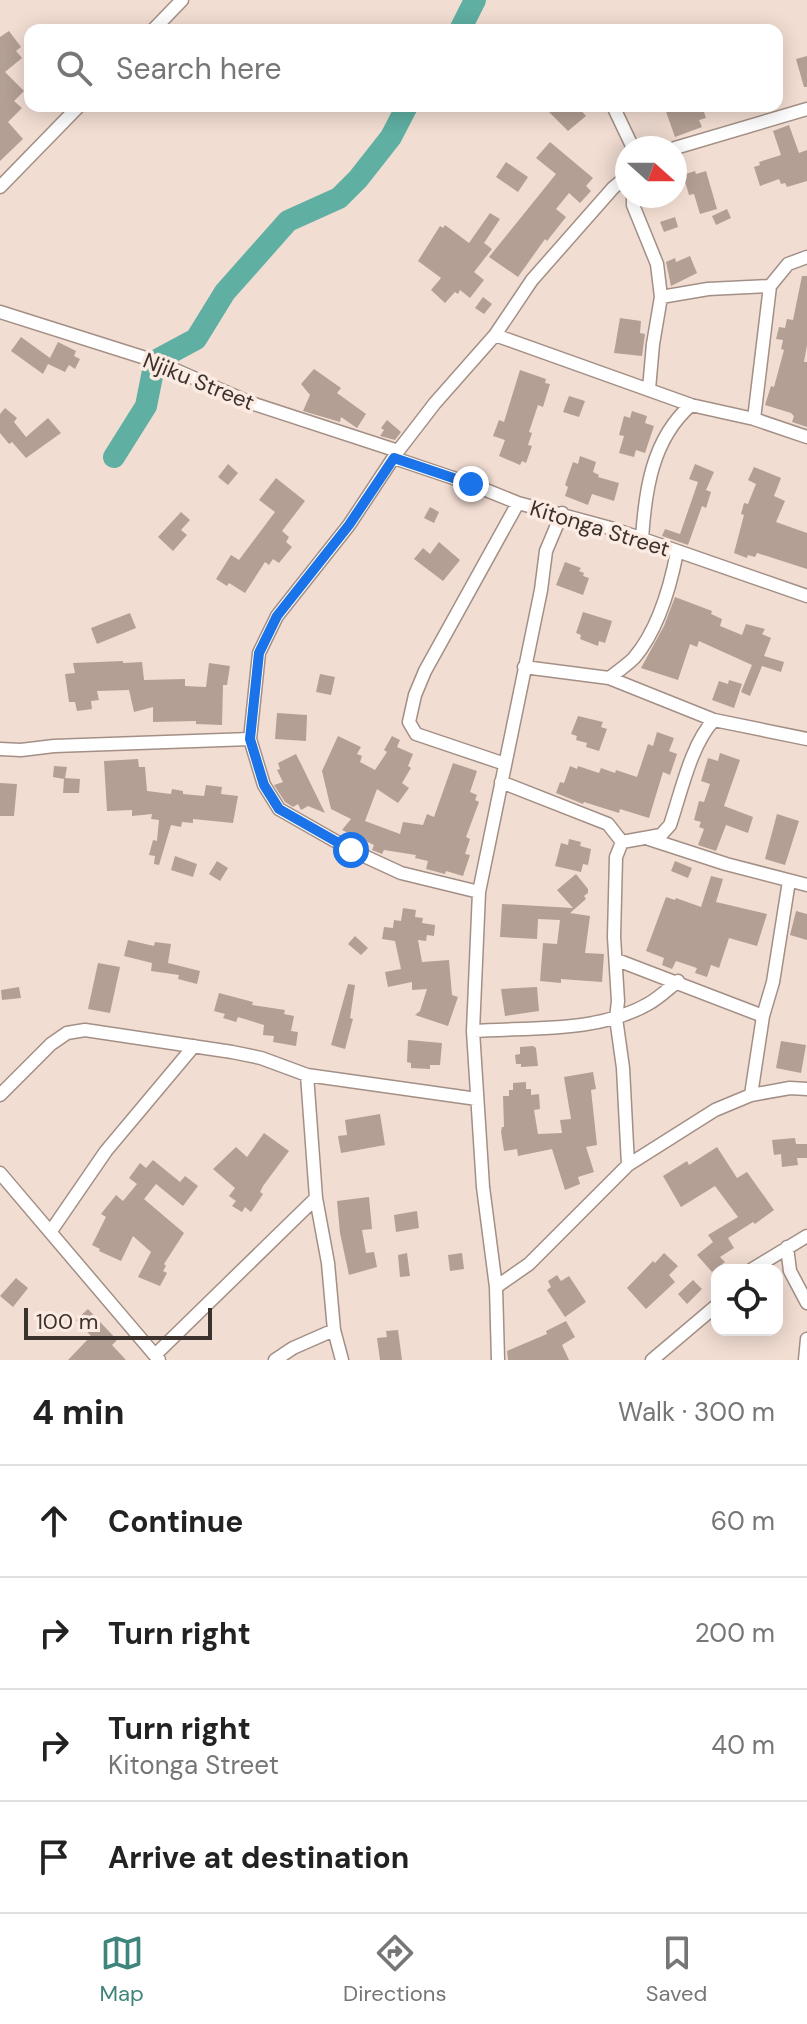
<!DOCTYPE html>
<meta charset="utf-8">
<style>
:root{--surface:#fff;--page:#f2f2f2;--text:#222;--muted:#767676;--line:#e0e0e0;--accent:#40857b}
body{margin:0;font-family:"DM Sans",sans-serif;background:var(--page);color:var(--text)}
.controls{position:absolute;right:24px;bottom:24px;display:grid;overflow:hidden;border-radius:16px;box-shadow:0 4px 20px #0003}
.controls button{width:72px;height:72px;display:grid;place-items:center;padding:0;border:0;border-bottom:2px solid var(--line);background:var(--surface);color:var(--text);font:40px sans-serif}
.compass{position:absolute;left:615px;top:136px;width:72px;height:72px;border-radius:50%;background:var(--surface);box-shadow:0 4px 20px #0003;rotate:111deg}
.scale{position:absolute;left:24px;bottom:20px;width:188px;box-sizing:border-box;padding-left:8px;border:4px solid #3b322e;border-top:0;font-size:22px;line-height:28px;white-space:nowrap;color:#3b322e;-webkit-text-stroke:6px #fcebe2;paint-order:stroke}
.stop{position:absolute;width:24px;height:24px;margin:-18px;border:6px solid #1a73e8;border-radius:50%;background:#fff}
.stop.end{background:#1a73e8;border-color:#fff;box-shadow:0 2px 8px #0008}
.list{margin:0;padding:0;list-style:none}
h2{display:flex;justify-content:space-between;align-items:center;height:104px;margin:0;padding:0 32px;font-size:34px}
h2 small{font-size:26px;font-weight:400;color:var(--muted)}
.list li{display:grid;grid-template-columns:52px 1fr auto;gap:24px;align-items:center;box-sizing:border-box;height:112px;padding:0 32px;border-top:2px solid var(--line)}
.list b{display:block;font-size:30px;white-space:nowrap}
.list p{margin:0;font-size:26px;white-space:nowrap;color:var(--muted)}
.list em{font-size:26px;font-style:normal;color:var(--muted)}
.icon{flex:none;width:44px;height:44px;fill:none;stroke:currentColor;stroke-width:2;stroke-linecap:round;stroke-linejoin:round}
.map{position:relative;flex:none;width:807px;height:1360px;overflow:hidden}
.search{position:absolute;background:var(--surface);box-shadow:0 4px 20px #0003;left:24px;right:24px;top:24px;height:88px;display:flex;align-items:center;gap:20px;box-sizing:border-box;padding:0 28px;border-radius:16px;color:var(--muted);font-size:30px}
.sheet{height:552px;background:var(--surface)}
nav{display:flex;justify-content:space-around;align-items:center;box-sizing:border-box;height:112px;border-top:2px solid var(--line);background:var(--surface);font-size:22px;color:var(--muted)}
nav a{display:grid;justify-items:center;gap:4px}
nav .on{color:var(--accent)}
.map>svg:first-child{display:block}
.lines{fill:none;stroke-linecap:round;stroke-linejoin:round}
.river{stroke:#5fafa3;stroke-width:22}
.building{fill:#b39f94}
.street-casing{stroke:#a38f85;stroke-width:15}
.street{stroke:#fff;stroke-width:12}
.route{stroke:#1a73e8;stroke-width:10}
.labels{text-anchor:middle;stroke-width:7;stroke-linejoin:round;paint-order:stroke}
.street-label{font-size:22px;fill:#3b322e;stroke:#fcebe2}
</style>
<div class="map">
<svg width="807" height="1360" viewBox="0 0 807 1360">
<rect width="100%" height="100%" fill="#f2ddd2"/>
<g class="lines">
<path class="river" d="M460,30L475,0
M114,457L146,406L155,361L196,339L225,292L288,221L339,198L358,179L391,137L407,106"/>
</g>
<path class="building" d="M9,31L21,47L16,51L22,58L5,72L24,91L14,101L22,108L8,122L23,139L0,161V37Z
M807,56V87H804L796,59Z
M543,106H577L586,116L568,131Z
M664,106H702L706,118L699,120L702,127L675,137Z
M789,125L799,153L807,150V181L787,187L785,183L781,184L779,179L760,186L754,167L760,165L759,162L781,155L773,131Z
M550,142L593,178L586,186L591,191L580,203L569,193L556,209L566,217L547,241L545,239L518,277L489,257L556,174L536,158Z
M506,162L528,177L518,192L496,177Z
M695,171L696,174L706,171L717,209L700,214L694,194L689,195L683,175Z
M727,209L731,218L716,225L712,216Z
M490,213L500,219L484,243L492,249L474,272L484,280L470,298L460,290L458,294L455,292L445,303L431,290L441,278L418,261L440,226L443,228L445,225L469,243Z
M675,217L678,227L664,232L660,222Z
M690,256L697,273L671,286L666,262L675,258L676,262Z
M802,276H807V345L804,362H807V427L792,422L794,416L791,413L765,405L771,386L774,387L784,350L781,349L783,340L776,339L779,327L785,328L787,319L793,320Z
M483,297L492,304L484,314L475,308Z
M620,318L641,321L640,333L645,334L642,356L614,353Z
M21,337L50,358L58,342L76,351L74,356L80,359L75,369L69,365L65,372L48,364L43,374L11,351Z
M314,369L341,388L337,393L366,414L357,428L341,417L340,422L303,411L310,395L301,384Z
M520,370L546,379L545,383L550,384L543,407L538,405L529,432L532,433L528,445L532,446L526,463L522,461L520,465L499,456L505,440L493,436L499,420L504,422Z
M569,396L585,401L579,417L563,412Z
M5,408L17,418L14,422L26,437L48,418L61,433L26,458L12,442L9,444L0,433V414Z
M632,411L647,416L645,423L654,426L645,453L636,450L634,457L619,453L624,436L619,435L624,416L630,418Z
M387,420L401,432L395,440L380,436L384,430L381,428Z
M580,456L596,462L593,472L599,475L598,477L619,483L614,501L592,494L588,505L565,496L568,487L565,485L573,462L578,464Z
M228,464L238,473L228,485L218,477Z
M695,464L714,472L706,490L711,492L706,508L702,506L688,545L662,536L665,529L680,534L698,482L689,479Z
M754,467L781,478L774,496L785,501L776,522L807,533V569L757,553L755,557L748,555L747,558L734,553L744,515L741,514L744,503L748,504L756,484L748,480Z
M276,478L305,501L282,531L289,537L286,542L292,547L279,563L273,559L269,565L265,562L245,593L229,583L227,586L216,579L231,555L239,560L275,512L259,500Z
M430,507L439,512L434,523L424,518Z
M181,512L190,520L181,530L187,535L173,551L158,537Z
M439,542L460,560L443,581L414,559L423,548L430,554Z
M565,562L581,568L579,571L584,573L583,576L589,578L583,595L556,585Z
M675,597L712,611L711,614L722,619L720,626L742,635L746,624L765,629L762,634L771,638L764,656L784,662L781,672L762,666L750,696L741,692L752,665L699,641L697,647L690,644L678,680L641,668L664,626Z
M583,612L612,621L605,643L599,641L598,646L580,639L581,635L576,633Z
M130,613L136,628L97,644L91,628Z
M123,661V663L142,662L144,680L185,679V686L206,687L209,663L230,666L227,685H223L222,725L196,724V721L153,722V707L134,712L129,690L97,691L99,700L91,701L92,709L77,711L75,702H69L65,674L75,673L73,663Z
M320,674L335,677L331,695L316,692Z
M729,680L742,684L734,708L712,700L719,681L728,684Z
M277,713L307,715L306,741L275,739Z
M578,716L603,722L601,727L607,729L599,751L586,747L587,743L576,740L577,736L571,734Z
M657,732L674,738L669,751L677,754L670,775L663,772L649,818L620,809L619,813L584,802L583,804L556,793L560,782L564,783L570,766L577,769L578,766L599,773L601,768L615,773L616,770L637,777L648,744L653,746Z
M338,736L361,747L357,754L362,756L360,762L375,770L387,752L384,750L392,736L400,740L397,747L413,754L408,766L411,768L402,783L409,788L398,803L377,789L365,821L400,834L403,822L423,825L427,814L434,817L453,763L477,771L470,792L477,795L475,800L479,802L466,837L470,839L465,854L470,855L463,876L446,871L445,874L426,869L428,861L415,858L416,855L384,850L382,854L372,850L374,845L342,830L351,819L331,809L322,771Z
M720,753L740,760L724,806L753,817L748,833L726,825L716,851L698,845L704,829L699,827L701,822L694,820L699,801L704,802L710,784L701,781L708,758L718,761Z
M296,754L301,764L325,813L308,806L301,810L298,804L293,807L285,802L274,785L283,782L277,770L280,769L278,763Z
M138,759L139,767H145L147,791L171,794L172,789L183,791V794L204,796L206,785L222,787L221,794L238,796L233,823L193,819V823L182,822L181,827L171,825L159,865L154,864L155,856L149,855L153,840L157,841L159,820L151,819L152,814L132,816V810L107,811L104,761Z
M54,766L67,767L65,778L80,779L79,793H63L64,779L53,777Z
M0,783L17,784L14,816H0Z
M777,814L799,821L785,865L765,859Z
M569,839L581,842L580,846L591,849L588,865L583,864L581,872L555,866L561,843L568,845Z
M175,856L197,864L193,877L171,870Z
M217,861L228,868L220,881L209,874Z
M675,861L692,868L688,878L671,871Z
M576,874L588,889V893L584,896L586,899L570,913L590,916L585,953L604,954L602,982L561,979V983L540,981L543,943L557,944L560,920L538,919L537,939L500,937L502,904L573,908L557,890Z
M711,876L723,879L716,902L767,914L757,946L729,938L719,968L711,965L707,977L695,973L697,968L676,961L672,969L662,965L664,958L646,951L666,897L675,900L676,898L701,907Z
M403,908L416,910L415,917L423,918L422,923L435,925L434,936L427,935L426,941L418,940L422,962L449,960L452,995L458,997L448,1026L415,1015L420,1011L427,989L412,990V982L388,987L385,972L401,969L395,941L382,939L384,927L393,928L394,920L401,921Z
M796,911L807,914V940L790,935Z
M355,936L368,948L361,955L348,944Z
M128,940L154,946L155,942L171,944L168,963L200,971L197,984L178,979L179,975L151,971L152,963L124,956Z
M98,963L120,967L110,1013L88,1009Z
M348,984L355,985L350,1018L353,1019L345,1049L331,1045Z
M19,987L21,998L2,1000L1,990Z
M537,987L539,1011L505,1016L501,989Z
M219,993L253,1002L252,1005L285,1010L284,1014L294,1016L291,1031L298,1032L296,1046L273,1042L274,1036L263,1035L264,1025L238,1017L236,1022L223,1018L225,1014L214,1011Z
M408,1040L442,1043L440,1065H430V1069L411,1068V1063L407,1062Z
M781,1041L806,1045L801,1073L776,1068Z
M533,1046L536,1048L538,1066L521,1067V1064H516L515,1055L520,1054V1047Z
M593,1072L596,1089L591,1090L597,1145L586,1147L594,1172L578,1177L580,1184L565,1190L552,1149L518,1156L517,1149L504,1151L501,1132L502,1127H504L503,1096H509V1090H513V1083L526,1082V1089H531V1095L539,1094L540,1109L534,1110L538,1134L562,1133L560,1120L571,1119L564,1077Z
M380,1114L385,1145L341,1153L338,1136L347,1135L345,1120Z
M264,1133L289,1151L263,1186L260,1192L263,1194L251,1212L245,1207L242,1212L232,1206L236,1201L229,1196L235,1188L213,1169L236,1147L247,1157Z
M795,1138L796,1144H807V1158H797L798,1165L782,1167L781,1154L774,1155L772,1140Z
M717,1147L737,1178L747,1172L774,1210L755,1224L753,1222L728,1238L734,1248L720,1257L725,1262L712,1272L697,1255L713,1242L708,1235L738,1217L715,1186L681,1207L663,1176L687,1161L689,1165Z
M153,1160L180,1182L185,1176L198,1186L183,1206L156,1184L144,1199L184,1233L164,1264L166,1266L163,1271L167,1273L160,1286L138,1277L151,1252L133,1236L121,1261L99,1251L100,1249L92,1245L106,1217L101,1214L116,1195L123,1201L137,1184L129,1178L140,1163L146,1168Z
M369,1197L372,1229L362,1230L366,1253L374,1252L377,1267L349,1275L340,1233L337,1201Z
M417,1211L419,1228L396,1232L394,1215Z
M407,1253L410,1276L400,1277L398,1255Z
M462,1253L464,1269L450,1271L448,1255Z
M664,1253L678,1266L669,1275L675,1282L646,1309L627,1288L653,1261L655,1263Z
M557,1275L561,1281L569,1276L586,1302L565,1317L547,1290L551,1287L548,1281Z
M16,1278L28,1288L13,1307L0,1296Z
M693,1280L702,1289L687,1304L678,1294Z
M88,1309L117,1340L112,1345L126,1360H68L91,1336L76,1320Z
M566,1321L575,1337L562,1345L569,1360H508L507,1351L547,1334L546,1331Z
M398,1330L402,1360H380L377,1338L387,1337L386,1331Z"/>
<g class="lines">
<defs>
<path id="street" d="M153,30L182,0
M613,106L633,148
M675,148L807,109
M0,187L79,106
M633,196V205L657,264L661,297L653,344L649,389
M661,297L708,289L770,286
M0,312L155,361L251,403L398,451
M495,335L691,405L754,419L807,437
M754,419L770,286L788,264L807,257
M394,458L471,484L518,503L614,529L807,596
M642,539C645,491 652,439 691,405
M524,667L609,678L714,720
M609,678C617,672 627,665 634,658C658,630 670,588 677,552
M0,749L21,750L54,746L250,739
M505,764L416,734L409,722L415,695L425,671L518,503
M501,782L608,824L622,842
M649,839L726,864L807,885
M479,892L401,873L351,850L279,809L264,785L250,739L259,653L277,616L349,525L398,451L435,403L495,335L532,280L613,188L627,176
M617,960L763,1016
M473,1031C531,1027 597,1033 648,1004C659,998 668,989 678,981
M307,1075L316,1198L328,1263L334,1330L342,1360
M0,1095L51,1044L67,1033L85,1030L232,1052L261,1058L307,1075L477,1099
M751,1095L763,1016L773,982L789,881
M628,1165L623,1068L616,1018L618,1001L614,937L616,857L622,842L661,835L670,825C681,793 691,744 714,720L807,739
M0,1173L159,1360
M51,1231L106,1151L194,1046
M787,1247L790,1271L807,1303
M751,1270L807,1236
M496,1287L529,1264L628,1165L715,1110L751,1095L790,1088L807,1089
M155,1355L316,1198
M275,1360L293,1348L334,1330
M498,1360L496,1287L483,1187L473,1031L479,892L541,590L546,551L562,513
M652,1360L717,1305
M805,1360L807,1339"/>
</defs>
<use href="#street" class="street-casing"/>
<use href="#street" class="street"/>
</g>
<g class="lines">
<path class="route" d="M351,850L279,809L264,785L250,739L259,653L277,616L349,525L394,458L471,484"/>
</g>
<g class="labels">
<g class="street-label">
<text transform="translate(199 381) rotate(22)" y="8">Njiku Street</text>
<text transform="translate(600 528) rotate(17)" y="8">Kitonga Street</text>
</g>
</g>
</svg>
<div class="controls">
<button><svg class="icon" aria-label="locate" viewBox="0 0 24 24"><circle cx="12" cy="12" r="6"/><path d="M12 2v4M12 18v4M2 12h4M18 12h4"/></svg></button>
</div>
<svg class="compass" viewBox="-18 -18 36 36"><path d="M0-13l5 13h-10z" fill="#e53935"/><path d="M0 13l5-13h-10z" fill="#767676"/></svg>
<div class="scale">100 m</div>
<div class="stop" style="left:351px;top:850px"></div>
<div class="stop end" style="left:471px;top:484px"></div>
<div class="search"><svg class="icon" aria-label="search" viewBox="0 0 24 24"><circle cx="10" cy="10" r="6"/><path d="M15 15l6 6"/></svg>Search here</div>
</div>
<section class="sheet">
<h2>4 min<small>Walk · 300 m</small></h2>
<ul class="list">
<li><svg class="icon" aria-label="ahead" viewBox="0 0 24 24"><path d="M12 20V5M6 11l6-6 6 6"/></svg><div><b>Continue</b></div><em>60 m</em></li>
<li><svg class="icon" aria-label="right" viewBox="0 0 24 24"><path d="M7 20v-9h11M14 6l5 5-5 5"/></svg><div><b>Turn right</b></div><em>200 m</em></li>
<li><svg class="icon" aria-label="right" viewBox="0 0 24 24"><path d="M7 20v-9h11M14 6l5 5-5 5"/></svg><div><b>Turn right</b><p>Kitonga Street</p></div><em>40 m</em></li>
<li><svg class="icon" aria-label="arrive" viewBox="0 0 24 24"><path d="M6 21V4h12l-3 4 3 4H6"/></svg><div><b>Arrive at destination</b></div></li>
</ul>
</section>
<nav>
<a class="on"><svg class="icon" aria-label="map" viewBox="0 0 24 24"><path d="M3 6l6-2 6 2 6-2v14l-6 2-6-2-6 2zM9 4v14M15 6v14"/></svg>Map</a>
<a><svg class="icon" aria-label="directions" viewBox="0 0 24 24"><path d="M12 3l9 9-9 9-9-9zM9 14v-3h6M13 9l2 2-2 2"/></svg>Directions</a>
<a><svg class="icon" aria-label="saved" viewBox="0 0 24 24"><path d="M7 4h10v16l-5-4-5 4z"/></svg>Saved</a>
</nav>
